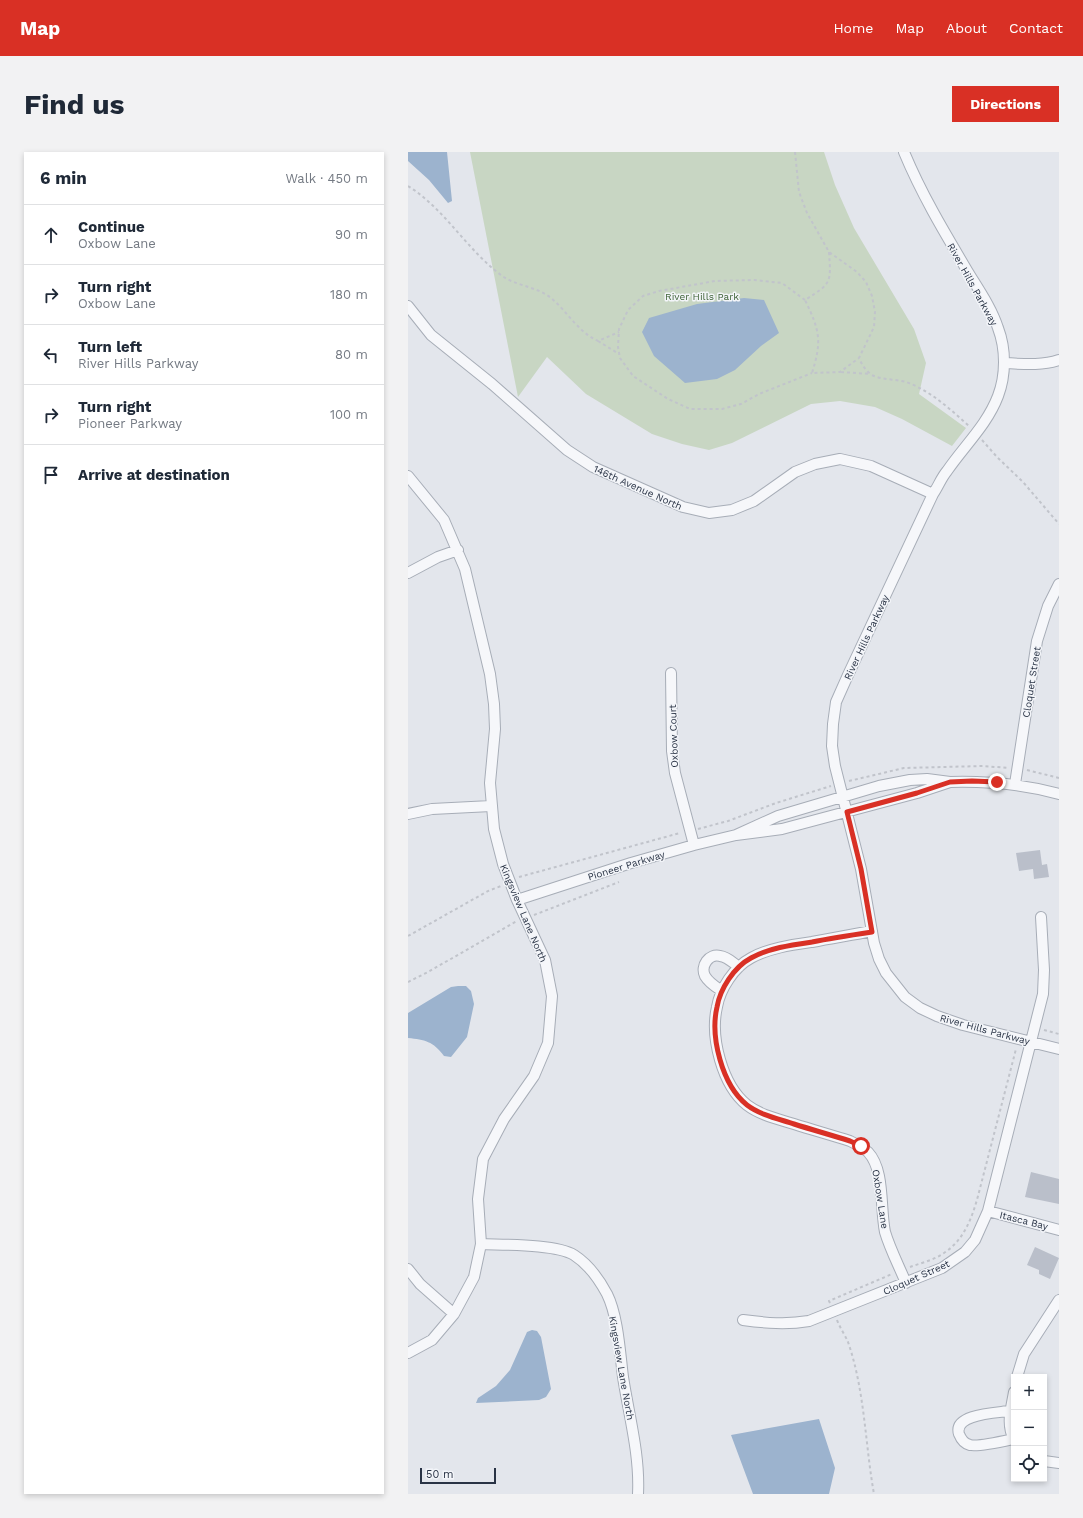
<!DOCTYPE html>
<meta charset="utf-8">
<style>
:root{--surface:#fff;--page:#f2f2f3;--text:#1f2937;--muted:#747a83;--line:#e0e1e3;--accent:#d93025}
body{margin:0;font-family:"Work Sans",sans-serif;background:var(--page);color:var(--text)}
.controls{position:absolute;right:12px;bottom:12px;display:grid;overflow:hidden;border-radius:0px;box-shadow:0 2px 6px #0003}
.controls button{width:36px;height:36px;display:grid;place-items:center;padding:0;border:0;border-bottom:1px solid var(--line);background:var(--surface);color:var(--text);font:20px sans-serif}
.scale{position:absolute;left:12px;bottom:10px;width:76px;box-sizing:border-box;padding-left:4px;border:2px solid #293345;border-top:0;font-size:11px;line-height:14px;white-space:nowrap;color:#293345;-webkit-text-stroke:3px #f3f5f9;paint-order:stroke}
.stop{position:absolute;width:12px;height:12px;margin:-9px;border:3px solid #d93025;border-radius:50%;background:#fff}
.stop.end{background:#d93025;border-color:#fff;box-shadow:0 1px 4px #0008}
.list{margin:0;padding:0;list-style:none}
h2{display:flex;justify-content:space-between;align-items:center;height:52px;margin:0;padding:0 16px;font-size:17px}
h2 small{font-size:13px;font-weight:400;color:var(--muted)}
.list li{display:grid;grid-template-columns:26px 1fr auto;gap:12px;align-items:center;box-sizing:border-box;height:60px;padding:0 16px;border-top:1px solid var(--line)}
.list b{display:block;font-size:15px;white-space:nowrap}
.list p{margin:0;font-size:13px;white-space:nowrap;color:var(--muted)}
.list em{font-size:13px;font-style:normal;color:var(--muted)}
.icon{flex:none;width:22px;height:22px;fill:none;stroke:currentColor;stroke-width:2;stroke-linecap:round;stroke-linejoin:round}
.map{position:relative;flex:none;width:651px;height:1342px;overflow:hidden;border-radius:0px}
header{display:flex;align-items:center;gap:24px;box-sizing:border-box;height:56px;padding:0 20px;background:var(--accent);color:#fff}
header strong{font-size:19px}
nav{display:flex;gap:22px;margin-inline-start:auto;font-size:14px}
.intro{display:flex;align-items:center;justify-content:space-between;box-sizing:border-box;height:96px;padding:0 24px}
h1{margin:0;font-size:28px}
.button{padding:10px 18px;border-radius:0px;background:var(--accent);color:#fff;font-size:14px;font-weight:700}
main{display:flex;gap:24px;padding:0 24px}
aside{flex:1;background:var(--surface);border-radius:0px;box-shadow:0 2px 6px #0003}
.map>svg:first-child{display:block}
.green{fill:#c8d6c3}
.water{fill:#9cb3ce}
.building{fill:#babfca}
.lines{fill:none;stroke-linecap:round;stroke-linejoin:round}
.minor-casing{stroke:#a7adb7;stroke-width:12}
.path{stroke:#c1c4cb;stroke-width:2;stroke-dasharray:3 3;stroke-linecap:butt}
.minor{stroke:#f6f7fa;stroke-width:10}
.route{stroke:#d93025;stroke-width:5}
.labels{text-anchor:middle;stroke-width:3;stroke-linejoin:round;paint-order:stroke}
.street-label{font-size:10px;fill:#293345;stroke:#f3f5f9}
.park-label{font-size:10px;fill:#3d6236;stroke:#f3f5f9}
</style>
<header>
<strong>Map</strong>
<nav><a>Home</a><a>Map</a><a>About</a><a>Contact</a></nav>
</header>
<div class="intro"><h1>Find us</h1><a class="button">Directions</a></div>
<main>
<aside>
<h2>6 min<small>Walk · 450 m</small></h2>
<ul class="list">
<li><svg class="icon" aria-label="ahead" viewBox="0 0 24 24"><path d="M12 20V5M6 11l6-6 6 6"/></svg><div><b>Continue</b><p>Oxbow Lane</p></div><em>90 m</em></li>
<li><svg class="icon" aria-label="right" viewBox="0 0 24 24"><path d="M7 20v-9h11M14 6l5 5-5 5"/></svg><div><b>Turn right</b><p>Oxbow Lane</p></div><em>180 m</em></li>
<li><svg class="icon" aria-label="left" viewBox="0 0 24 24"><path d="M17 20v-9H6M10 6l-5 5 5 5"/></svg><div><b>Turn left</b><p>River Hills Parkway</p></div><em>80 m</em></li>
<li><svg class="icon" aria-label="right" viewBox="0 0 24 24"><path d="M7 20v-9h11M14 6l5 5-5 5"/></svg><div><b>Turn right</b><p>Pioneer Parkway</p></div><em>100 m</em></li>
<li><svg class="icon" aria-label="arrive" viewBox="0 0 24 24"><path d="M6 21V4h12l-3 4 3 4H6"/></svg><div><b>Arrive at destination</b></div></li>
</ul>
</aside>
<div class="map">
<svg width="651" height="1342" viewBox="0 0 651 1342">
<rect width="100%" height="100%" fill="#e3e6ec"/>
<path class="green" d="M62,0H416L427,33L446,76L506,177L518,211L511,242L558,276L544,294L494,267L467,255L432,249L403,252L324,291L301,298L274,292L244,282L178,242L139,205L110,245Z"/>
<path class="water" d="M0,0H39L44,49L40,51L21,28L0,9Z
M336,146L356,148L371,181L353,194L327,218L309,227L277,231L246,204L234,180L241,166L289,152Z
M50,834H58L63,839L66,852L59,885L43,905L36,904C25,889 17,888 0,886V861L43,835Z
M124,1178L129,1179L133,1185L143,1237L138,1245L131,1248L68,1251L70,1246L88,1234L102,1218L119,1180Z
M411,1267L427,1316L421,1342H345L323,1283Z"/>
<path class="building" d="M632,698L634,713L639,712L641,725L626,727L625,717L611,719L608,701Z
M623,1020L651,1027V1052L617,1045Z
M627,1095L651,1106L642,1127L631,1122V1118L619,1113Z"/>
<g class="lines">
<defs>
<path id="minor" d="M496,0C513,41 535,78 557,115C568,134 583,154 590,176C598,197 598,223 590,244C579,273 556,294 539,319C533,326 530,335 525,342L440,523L428,550L425,572L424,594L427,614L453,717L466,791L471,807L478,821L497,845L512,856L529,864L555,873L651,897
M0,154L23,183L84,232L159,298L185,315L275,355L301,361L324,358L346,349L387,320L407,312L432,307L463,314L525,342
M597,211C615,212 634,214 651,208
M0,324L36,368L57,417L82,522L86,552L87,577L82,631L86,677L95,712L109,748L137,808L144,844L140,891L126,924L96,967L75,1007L70,1047L73,1092L66,1125L46,1162L24,1188L0,1201
M0,421L30,405L50,398
M263,521L264,599L267,621L286,693
M542,630C579,629 615,632 651,642
M607,632L629,489L640,454L651,432
M0,662L24,657L83,654
M109,748L223,711L286,693L328,683L374,677L509,641L542,630L519,627L502,628L471,634L370,664L328,683
M464,779C444,783 424,786 404,790C383,793 361,796 343,806C326,815 312,837 309,855C302,885 314,933 339,953C352,963 370,967 386,972C405,978 423,983 442,989C448,992 454,995 460,1000C477,1018 472,1056 477,1080C482,1097 491,1114 498,1131
M314,839C308,835 301,831 297,824C292,814 301,801 312,804C320,805 325,811 331,815
M580,1059L651,1078
M73,1092C95,1093 148,1092 166,1103C180,1112 191,1127 199,1142C210,1164 212,1201 215,1225C221,1264 232,1303 230,1342
M0,1117L12,1132L46,1162
M335,1168C358,1171 378,1173 401,1169L534,1116L557,1100L567,1088L580,1059L635,842L636,818L633,765
M609,1225L616,1202L651,1148
M606,1240C603,1258 598,1271 606,1288
M601,1259C588,1261 545,1262 551,1282C553,1287 557,1292 562,1293C570,1295 596,1289 605,1287
M636,1309L651,1311"/>
</defs>
<use href="#minor" class="minor-casing"/>
<path class="path" d="M387,0L391,40L399,61L421,100L449,120L458,130L464,144L467,160L466,175L451,206C454,213 458,219 464,223C474,228 487,227 498,230C523,239 542,257 562,275
M0,34C37,57 58,97 93,123C107,134 128,134 143,146C159,159 170,180 190,189L211,180
M421,100C423,131 424,131 397,148C412,179 414,189 404,221L432,220L451,206
M397,148L374,131L346,128L307,129L251,139L235,144L220,158L211,177L210,195L212,206L225,224L260,247L282,257H314L333,252L351,242L404,221
M190,189L211,202
M433,220L463,222
M574,288L589,305L615,330L651,372
M619,618L651,626
M441,629L496,616L575,614L601,616
M290,677L320,669L368,651L423,634
M111,725L272,681
M126,763L211,730
M0,784L80,739L93,734
M0,830L20,820L109,769
M636,878L651,882
M502,1115C513,1111 526,1108 536,1101C556,1088 564,1066 570,1044L608,897
M422,1151L421,1149L484,1122
M429,1168C432,1176 437,1183 440,1190C457,1239 457,1292 466,1342"/>
<use href="#minor" class="minor"/>
</g>
<g class="lines">
<path class="route" d="M453,994L442,989C423,983 405,978 386,972C371,967 352,963 339,953C314,933 302,885 309,855C312,837 326,815 343,806C361,796 383,793 404,790C424,786 444,783 464,780L453,717L439,660L509,641L542,630L564,629L589,630"/>
</g>
<g class="labels">
<g class="street-label">
<text transform="translate(565 132) rotate(61)" y="4">River Hills Parkway</text>
<text transform="translate(230 335) rotate(24)" y="4">146th Avenue North</text>
<text transform="translate(458 485) rotate(-65)" y="4">River Hills Parkway</text>
<text transform="translate(623 530) rotate(-81)" y="4">Cloquet Street</text>
<text transform="translate(265 584) rotate(-92)" y="4">Oxbow Court</text>
<text transform="translate(218 713) rotate(-17)" y="4">Pioneer Parkway</text>
<text transform="translate(116 761) rotate(67)" y="4">Kingsview Lane North</text>
<text transform="translate(577 877) rotate(15)" y="4">River Hills Parkway</text>
<text transform="translate(473 1047) rotate(81)" y="4">Oxbow Lane</text>
<text transform="translate(616 1068) rotate(14)" y="4">Itasca Bay</text>
<text transform="translate(508 1125) rotate(-24)" y="4">Cloquet Street</text>
<text transform="translate(214 1216) rotate(80)" y="4">Kingsview Lane North</text>
</g>
<g class="park-label">
<text x="294" y="148">River Hills Park</text>
</g>
</g>
</svg>
<div class="controls">
<button>+</button>
<button>−</button>
<button><svg class="icon" aria-label="locate" viewBox="0 0 24 24"><circle cx="12" cy="12" r="6"/><path d="M12 2v4M12 18v4M2 12h4M18 12h4"/></svg></button>
</div>
<div class="scale">50 m</div>
<div class="stop" style="left:453px;top:994px"></div>
<div class="stop end" style="left:589px;top:630px"></div>
</div>
</main>
